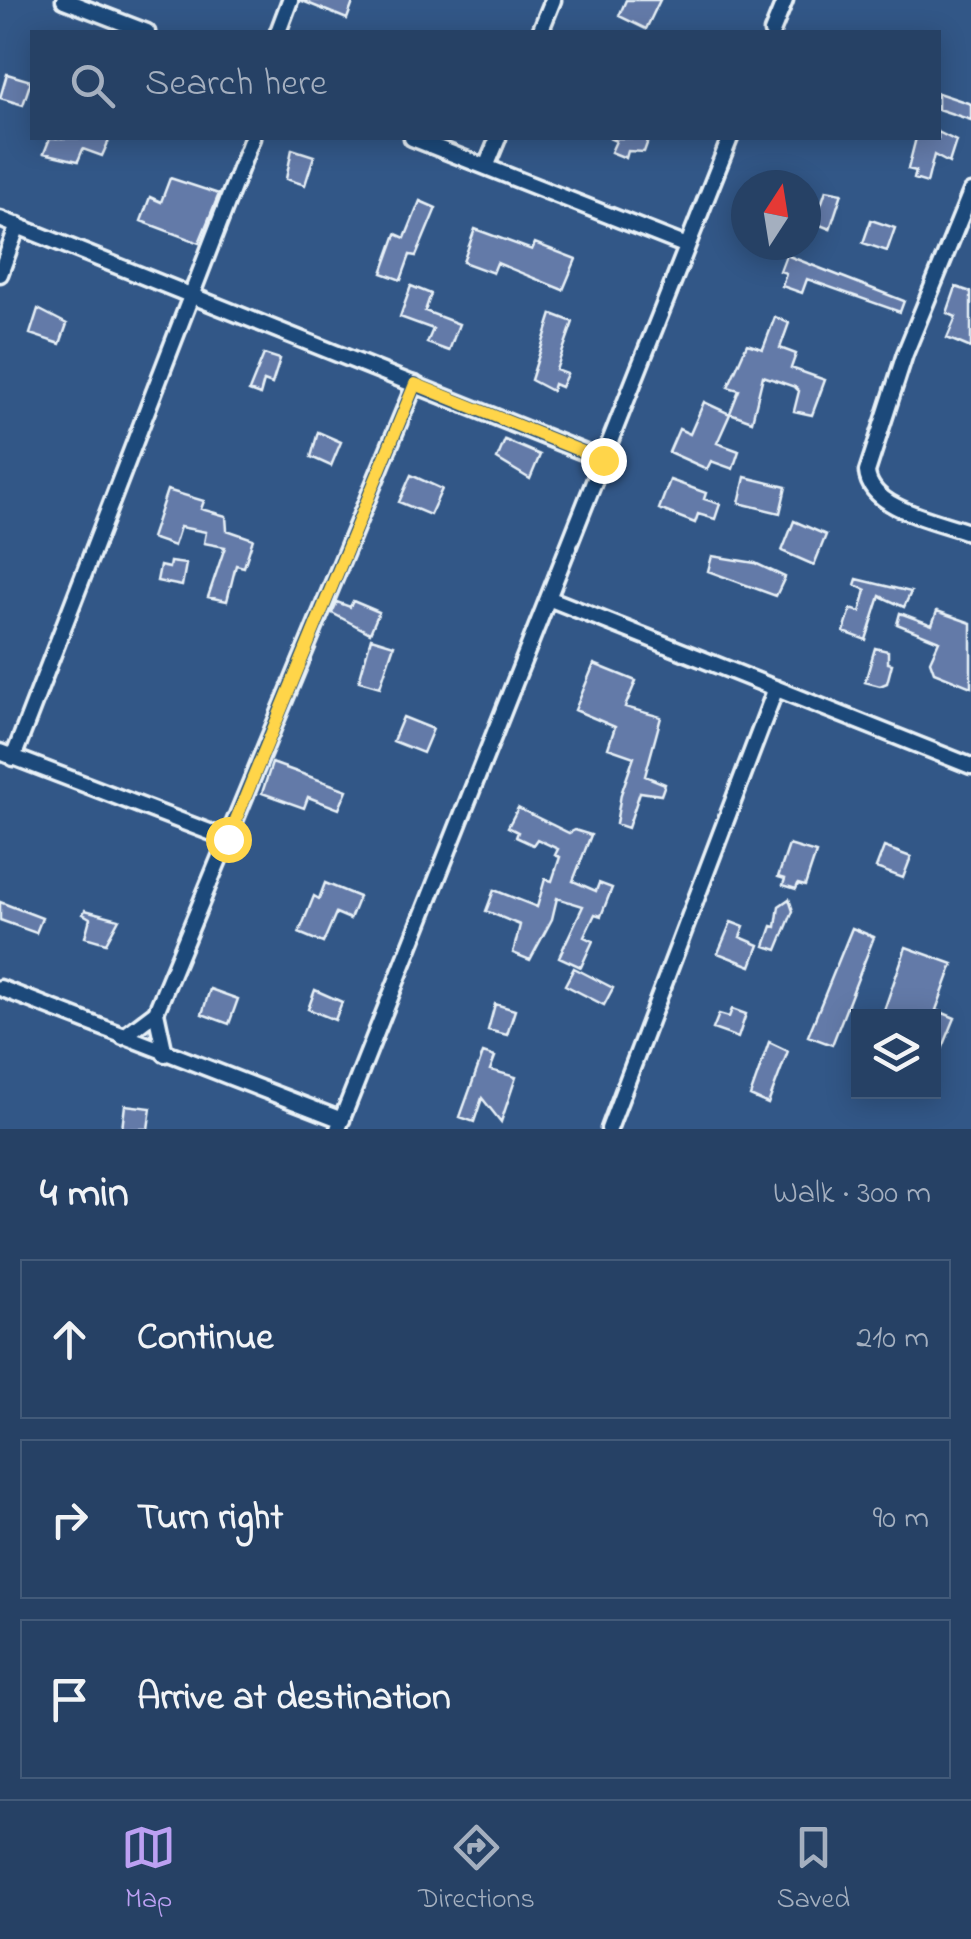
<!DOCTYPE html>
<meta charset="utf-8">
<style>
:root{--surface:#264165;--page:#324c6e;--text:#f1f3f6;--muted:#a4afbf;--line:#425a79;--accent:#bca0f2}
body{margin:0;font-family:"Indie Flower",sans-serif;background:var(--page);color:var(--text)}
.controls{position:absolute;right:30px;bottom:30px;display:grid;overflow:hidden;border-radius:0px;box-shadow:0 5px 25px #0003}
.controls button{width:90px;height:90px;display:grid;place-items:center;padding:0;border:0;border-bottom:2px solid var(--line);background:var(--surface);color:var(--text);font:50px sans-serif}
.compass{position:absolute;left:731px;top:170px;width:90px;height:90px;border-radius:50%;background:var(--surface);box-shadow:0 5px 25px #0003;rotate:12deg}
.stop{position:absolute;width:30px;height:30px;margin:-22px;border:8px solid #ffd54a;border-radius:50%;background:#fff}
.stop.end{background:#ffd54a;border-color:#fff;box-shadow:0 2px 10px #0008}
.list{margin:0;padding:0;list-style:none}
h2{display:flex;justify-content:space-between;align-items:center;height:130px;margin:0;padding:0 40px;font-size:42px}
h2 small{font-size:32px;font-weight:400;color:var(--muted)}
.list li{display:grid;grid-template-columns:65px 1fr auto;gap:30px;align-items:center;box-sizing:border-box;height:160px;margin:0 20px 20px;padding:0 20px;border:2px solid var(--line);border-radius:0px}
.list b{display:block;font-size:38px;white-space:nowrap}
.list em{font-size:32px;font-style:normal;color:var(--muted)}
.icon{flex:none;width:55px;height:55px;fill:none;stroke:currentColor;stroke-width:2;stroke-linecap:round;stroke-linejoin:round}
.map{position:relative;flex:none;width:971px;height:1129px;overflow:hidden}
.search{position:absolute;background:var(--surface);box-shadow:0 5px 25px #0003;left:30px;right:30px;top:30px;height:110px;display:flex;align-items:center;gap:25px;box-sizing:border-box;padding:0 35px;border-radius:0px;color:var(--muted);font-size:38px}
.sheet{height:670px;background:var(--surface)}
nav{display:flex;justify-content:space-around;align-items:center;box-sizing:border-box;height:140px;border-top:2px solid var(--line);background:var(--surface);font-size:28px;color:var(--muted)}
nav a{display:grid;justify-items:center;gap:5px}
nav .on{color:var(--accent)}
.map>svg:first-child{display:block}
.building{fill:#637aa8;stroke:#e8f1f8;stroke-width:2.5}
.lines{fill:none;stroke-linecap:round;stroke-linejoin:round}
.minor-casing{stroke:#e8f1f8;stroke-width:21}
.minor{stroke:#1f4a7a;stroke-width:14}
.route{stroke:#ffd54a;stroke-width:12}
</style>
<div class="map">
<svg width="971" height="1129" viewBox="0 0 971 1129">
<rect width="100%" height="100%" fill="#325787"/>
<filter id="ink" filterUnits="userSpaceOnUse"><feTurbulence type="fractalNoise" baseFrequency=".01" numOctaves="2"/><feDisplacementMap in="SourceGraphic" scale="20" xChannelSelector="R" yChannelSelector="G"/><feConvolveMatrix kernelMatrix="1 2 1 2 8 2 1 2 1" color-interpolation-filters="sRGB"/></filter>
<g filter="url(#ink)">
<path class="building" d="M300,0H354L347,19Z
M626,0H660L646,29L619,16Z
M7,74L31,81L23,105L0,98Z
M938,93L971,104V120L938,109Z
M938,132L956,141L949,163L934,155L927,183L914,179L916,171L908,169L916,138H938Z
M50,138H110L102,156L83,149L78,161L44,153Z
M609,138H649L644,152L628,151L626,158L611,152L616,141Z
M292,149L314,156L305,185L286,179Z
M170,178L219,194L199,243L141,221L150,197L161,202Z
M826,190L842,193L830,229L815,223Z
M420,201L436,208L416,256L410,255L401,280L382,273L396,234L405,238Z
M871,220L895,228L887,251L863,243Z
M475,229L532,250L535,243L576,259L563,290L497,263L493,273L463,262Z
M786,255L904,301L900,312L807,279L802,293L782,286L786,273L780,271Z
M411,286L431,294L425,311L459,324L449,351L427,343L433,329L400,317Z
M956,287L971,292V348L947,338L956,317L947,313Z
M38,309L67,324L60,344L30,334Z
M552,314L573,322L556,370L567,374L561,387L554,384L552,391L531,380Z
M775,317L789,323L780,348L796,354L791,368L825,380L812,415L794,411L799,391L795,387L763,376L752,421L730,413L739,390L728,387L747,344L763,349Z
M264,354L280,359L272,384L264,381L260,395L249,391Z
M704,402L730,414L717,443L739,451L733,469L711,461L707,469L669,452L679,429L690,434Z
M318,432L341,442L331,466L311,457Z
M505,440L540,455L530,479L497,459Z
M411,475L442,489L430,515L399,502Z
M745,477L786,487L780,513L739,503Z
M670,480L706,493L704,499L720,504L715,519L698,514L695,523L659,509Z
M167,490L204,501L201,509L226,516L227,530L253,539L244,567L236,565L227,601L208,597L225,547L204,543L206,532L180,527L174,546L151,538Z
M794,521L826,535L814,565L782,551Z
M712,556L755,563L785,577L776,596L708,571Z
M170,562L186,564L182,586L157,581L160,566L169,568Z
M857,579L911,592L904,607L880,596L866,640L844,632L851,609L860,612L866,590L855,585Z
M353,601L379,612L370,633L332,613L337,602L350,607Z
M937,611L971,623V687L934,672L930,661L939,641L897,624L900,613L932,625Z
M371,638L394,645L380,687L359,681Z
M875,648L888,651V663L892,664L887,683L880,686L865,682Z
M594,664L636,681L625,707L661,717L645,776L665,784L661,795L640,792L628,828L616,824L621,794L634,757L608,748L615,727L575,710Z
M403,717L433,729L423,753L393,741Z
M272,763L347,790L339,809L308,797L304,808L262,793Z
M518,808L569,833L575,830L591,835L573,881L596,891L599,883L612,888L601,916L595,914L584,937L593,941L581,967L559,957L583,906L557,898L552,919L530,960L513,953L520,925L486,911L494,890L537,907L545,879L552,881L560,857L555,855L558,849L537,839L533,845L516,837L518,832L508,827Z
M789,845L816,853L805,886L798,884L796,889L783,885L785,879L778,877Z
M884,847L911,857L903,878L876,868Z
M325,883L359,897L350,919L336,913L323,943L299,933L314,896L319,899Z
M789,899L793,911L777,950L765,946L772,926L776,927L779,906Z
M0,902L42,918L36,933L0,920Z
M85,910L119,919L106,943L85,937L90,918L83,914Z
M731,922L744,927L740,937L759,945L751,966L718,953Z
M852,928L874,937L832,1045L808,1036Z
M906,947L953,964L936,1010L955,1018L934,1069V1016H882Z
M574,968L613,988L604,1005L565,985Z
M210,989L238,999L229,1024L202,1014Z
M315,990L342,1002L335,1020L308,1009Z
M495,1004L515,1010L507,1035L488,1030Z
M732,1009L746,1014L738,1038L713,1029L719,1014L729,1017Z
M769,1042L788,1051L768,1104L750,1096Z
M483,1053L495,1057L490,1070L516,1077L501,1122L482,1098L474,1122L460,1117Z
M125,1105L151,1108L148,1129H122Z"/>
<g class="lines">
<defs>
<path id="minor" d="M64,0L147,32
M278,32L290,0
M540,32L553,0
M772,32L785,0
M412,138L687,246
M486,167L498,138
M971,192L905,354L867,472C870,510 940,521 971,533
M0,219L603,460
M0,274L18,225
M548,598L971,766
M0,752L228,839
M13,758L252,138
M0,988L342,1120
M156,1012L165,1054
M123,1037L156,1012L415,384
M338,1129L730,138
M609,1129L776,688"/>
</defs>
<use href="#minor" class="minor-casing"/>
<use href="#minor" class="minor"/>
</g>
</g>
<g class="lines" filter="url(#ink)">
<path class="route" d="M228,839L415,384L603,460"/>
</g>
</svg>
<div class="controls">
<button><svg class="icon" aria-label="layers" viewBox="0 0 24 24"><path d="M12 4l9 5-9 5-9-5zM3 14l9 5 9-5"/></svg></button>
</div>
<svg class="compass" viewBox="-18 -18 36 36"><path d="M0-13l5 13h-10z" fill="#e53935"/><path d="M0 13l5-13h-10z" fill="#a4afbf"/></svg>
<div class="stop" style="left:228px;top:839px"></div>
<div class="stop end" style="left:603px;top:460px"></div>
<div class="search"><svg class="icon" aria-label="search" viewBox="0 0 24 24"><circle cx="10" cy="10" r="6"/><path d="M15 15l6 6"/></svg>Search here</div>
</div>
<section class="sheet">
<h2>4 min<small>Walk · 300 m</small></h2>
<ul class="list">
<li><svg class="icon" aria-label="ahead" viewBox="0 0 24 24"><path d="M12 20V5M6 11l6-6 6 6"/></svg><div><b>Continue</b></div><em>210 m</em></li>
<li><svg class="icon" aria-label="right" viewBox="0 0 24 24"><path d="M7 20v-9h11M14 6l5 5-5 5"/></svg><div><b>Turn right</b></div><em>90 m</em></li>
<li><svg class="icon" aria-label="arrive" viewBox="0 0 24 24"><path d="M6 21V4h12l-3 4 3 4H6"/></svg><div><b>Arrive at destination</b></div></li>
</ul>
</section>
<nav>
<a class="on"><svg class="icon" aria-label="map" viewBox="0 0 24 24"><path d="M3 6l6-2 6 2 6-2v14l-6 2-6-2-6 2zM9 4v14M15 6v14"/></svg>Map</a>
<a><svg class="icon" aria-label="directions" viewBox="0 0 24 24"><path d="M12 3l9 9-9 9-9-9zM9 14v-3h6M13 9l2 2-2 2"/></svg>Directions</a>
<a><svg class="icon" aria-label="saved" viewBox="0 0 24 24"><path d="M7 4h10v16l-5-4-5 4z"/></svg>Saved</a>
</nav>
